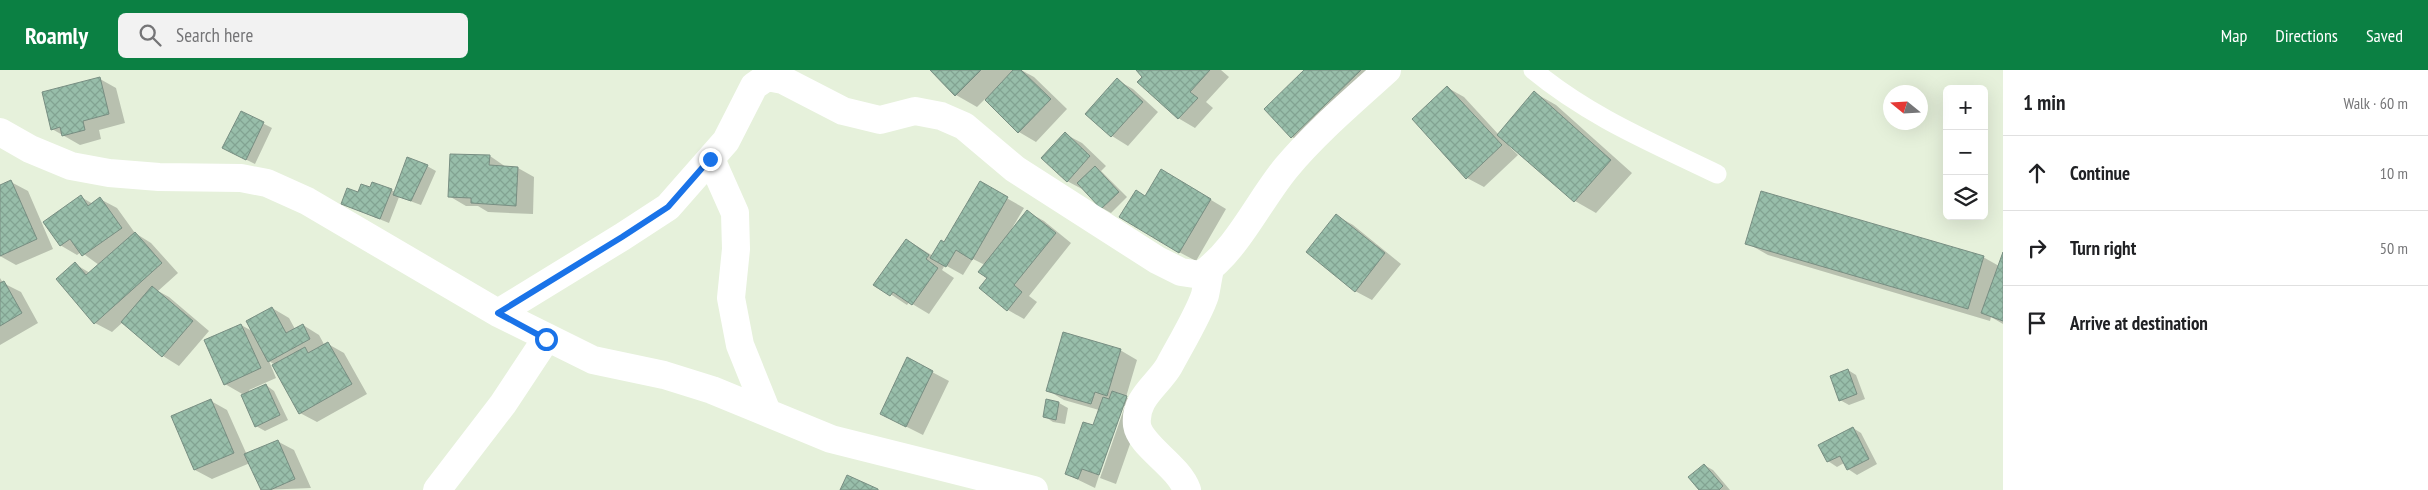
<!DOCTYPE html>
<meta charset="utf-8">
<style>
:root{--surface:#fff;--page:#f2f2f2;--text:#202124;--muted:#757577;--line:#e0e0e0;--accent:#0b8043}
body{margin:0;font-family:"PT Sans Narrow",sans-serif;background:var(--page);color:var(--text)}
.controls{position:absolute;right:15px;top:15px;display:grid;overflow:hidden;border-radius:8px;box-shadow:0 5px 20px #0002}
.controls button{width:45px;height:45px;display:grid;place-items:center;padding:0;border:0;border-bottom:1px solid var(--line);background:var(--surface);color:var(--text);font:25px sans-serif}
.compass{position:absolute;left:1883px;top:15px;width:45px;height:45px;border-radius:50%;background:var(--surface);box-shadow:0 5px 20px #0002;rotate:288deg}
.stop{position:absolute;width:15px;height:15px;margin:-11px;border:4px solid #1a73e8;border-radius:50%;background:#fff}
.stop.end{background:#1a73e8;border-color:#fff;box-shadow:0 1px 5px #0008}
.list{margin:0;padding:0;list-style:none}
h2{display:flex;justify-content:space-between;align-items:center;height:65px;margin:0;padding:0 20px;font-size:21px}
h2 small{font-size:16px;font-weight:400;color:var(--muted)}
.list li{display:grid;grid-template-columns:32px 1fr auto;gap:15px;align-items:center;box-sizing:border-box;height:75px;padding:0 20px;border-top:1px solid var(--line)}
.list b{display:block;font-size:19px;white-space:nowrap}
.list em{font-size:16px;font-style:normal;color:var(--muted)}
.icon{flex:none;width:28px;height:28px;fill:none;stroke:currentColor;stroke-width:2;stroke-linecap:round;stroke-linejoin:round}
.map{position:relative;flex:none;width:2003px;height:420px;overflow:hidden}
header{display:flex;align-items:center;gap:30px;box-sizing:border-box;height:70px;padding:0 25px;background:var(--accent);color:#fff}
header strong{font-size:24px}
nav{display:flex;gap:28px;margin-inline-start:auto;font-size:18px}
.search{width:350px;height:45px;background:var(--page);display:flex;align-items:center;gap:12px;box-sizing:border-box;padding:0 18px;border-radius:8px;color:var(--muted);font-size:19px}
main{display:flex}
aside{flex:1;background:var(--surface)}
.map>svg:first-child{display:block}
.shadow{fill:#0003}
.building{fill:url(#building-cross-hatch);stroke:#788e82}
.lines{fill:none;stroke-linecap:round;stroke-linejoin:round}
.lane{stroke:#fff;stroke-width:19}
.street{stroke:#fff;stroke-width:28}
.route{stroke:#1a73e8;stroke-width:6}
</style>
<header>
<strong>Roamly</strong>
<div class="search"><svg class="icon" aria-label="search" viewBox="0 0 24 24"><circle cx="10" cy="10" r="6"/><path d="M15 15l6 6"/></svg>Search here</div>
<nav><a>Map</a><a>Directions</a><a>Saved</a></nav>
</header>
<main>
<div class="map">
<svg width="2003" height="420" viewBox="0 0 2003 420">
<defs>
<pattern id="building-cross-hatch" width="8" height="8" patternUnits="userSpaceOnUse" patternTransform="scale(1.25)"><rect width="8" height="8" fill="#98beaa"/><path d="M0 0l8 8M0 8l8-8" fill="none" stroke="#82a392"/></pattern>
</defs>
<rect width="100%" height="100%" fill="#e6f1db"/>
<path class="shadow" d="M931,0H1021L1034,7L1067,39L1036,72L1019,62L985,29L977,37L956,25Z
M1137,0H1221L1229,7L1206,32L1213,38L1195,58L1178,48Z
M1306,0H1383L1309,77L1292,67L1265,39Z
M100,9L116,18L125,53L99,60L101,69L80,75L52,59Z
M1117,10L1133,19L1158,42L1128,76L1112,66L1086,44Z
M1448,18L1464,27L1499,65L1535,23L1556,35L1632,103L1596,143L1575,131L1511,75L1509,76L1518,85L1484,117L1467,108Z
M241,42L272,58L255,94L233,83Z
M1065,64L1082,73L1106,96L1101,101L1127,127L1111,143L1102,138L1084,120L1067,111Z
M451,85L490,86L506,97L518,98L534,107L533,144L488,142L478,136H466L449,126Z
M427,96L436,101L421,135L399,127L389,153L342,134L358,123L371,119L391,120L396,122Z
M1178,110L1226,139L1196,191L1179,182L1146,127Z
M11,112L28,121L53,179L16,195L0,186V117Z
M980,113L1024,138L1011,160L1028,142L1044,151L1071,173L1029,226L1037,232L1024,249L1008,240L988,208L985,195L973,189L963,205L945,195L942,200L954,208L929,244L909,232L907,235L875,214L907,170L933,186L945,174Z
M81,127L93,134L100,129L117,138L135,163L151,173L178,203L158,221L169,227L209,261L179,296L163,286L123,252L112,262L95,253L75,194L90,203L99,195L81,182L77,185L60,175Z
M1337,146L1353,155L1401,194L1372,230L1355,221Z
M1747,173L1983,187L1999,196L2003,186V254L1991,247L1990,251L1768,185Z
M0,208L3,213L21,222L38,253L0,275Z
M272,238L289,248L295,259L303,255L319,265L325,276L328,274L344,283L367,324L317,352L300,343L275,295L269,291L276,308L249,320L250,322L266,315L274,321L288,350L265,361L256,356L244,325L225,314L241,255L254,262Z
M1120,280L1137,290L1126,327L1143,337L1116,414L1100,408L1125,336H1122L1095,418L1066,404L1094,356L1099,340L1064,330L1047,320Z
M1848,300L1856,305L1865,329L1849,335L1840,330Z
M932,302L949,311L923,365L881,344Z
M211,331L227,340L247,385L277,371L294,380L311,418L262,420L250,393L212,409L195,400Z
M1047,331L1059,333L1068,338L1065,354L1053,352L1044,346Z
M1853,358L1861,363L1877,394L1857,405L1848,399L1844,393L1837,397L1828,391L1820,375Z
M1704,395L1713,400L1730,420H1700Z"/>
<path class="building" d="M930,0H981L955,26Z
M1013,0H1021L1051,29L1018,63L985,30Z
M1136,0H1210L1190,22L1198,28L1178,49L1137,12L1142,7Z
M1304,0H1361L1291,68L1264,39Z
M100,7L109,44L83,51L85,60L62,66L60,57L51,60L42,22Z
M1117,8L1143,32L1111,67L1085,44Z
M1447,16L1502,75L1466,109L1412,49Z
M1534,21L1611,90L1574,132L1497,65Z
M241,41L264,52L246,90L222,78Z
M1065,62L1090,86L1067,112L1041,88Z
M450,84L490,85L489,95L518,97L516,136L471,133V128L448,127Z
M407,87L428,95L411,131L393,125Z
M1095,96L1119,122L1101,139L1077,113Z
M1161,99L1211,129L1179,183L1119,147L1136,120L1145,126Z
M11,110L37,169L0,186V115Z
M980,111L1008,127L972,190L956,180L946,197L930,188L941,170L944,172Z
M372,112L392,119L380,149L341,134L347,118L358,122L361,114L370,117Z
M1761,121L1984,186L1968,239L1745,174Z
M81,125L88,136L100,127L122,158L82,186L70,169L60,176L43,152Z
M1027,140L1056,163L1014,215L1022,222L1007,241L979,218L987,208L978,202Z
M1336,144L1385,183L1355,222L1306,182Z
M135,162L162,193L94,254L56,209L75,192L86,205Z
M906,169L929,185L926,189L938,198L912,235L893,222L890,226L873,215Z
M2003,182V251L1981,243Z
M4,211L22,243L0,256V213Z
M152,216L193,251L162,287L121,252Z
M272,237L286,263L303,254L310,269L268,292L246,251Z
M241,254L261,298L224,315L204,270Z
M1063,262L1121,279L1107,326L1095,322L1091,334L1046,321Z
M328,272L352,314L299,344L272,295L305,277L308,283Z
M907,287L933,301L906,357L880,344Z
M1848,299L1857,324L1839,331L1830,306Z
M266,314L280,345L255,357L241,325Z
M1112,321L1127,326L1099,405L1082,399L1078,409L1065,404L1083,352L1093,355L1103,327L1109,329Z
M211,329L234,383L194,400L171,346Z
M1046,329L1059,332L1056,350L1043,347Z
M1853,357L1869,389L1847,400L1840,386L1827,392L1818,375Z
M278,370L295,409L270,420H261L244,384Z
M1704,394L1723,416L1719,420H1699L1688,407Z
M847,405L878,419V420H840Z"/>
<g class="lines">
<path class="lane" d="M1533,0C1590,47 1651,72 1717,104"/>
<path class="street" d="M0,62L30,79L71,96L109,103L159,107L241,108L267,113L307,131L498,243L593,290L664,305L712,320L831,369L1034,420
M711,89L735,143L736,179L731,228L740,275L767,342
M498,243L622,167L668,137L726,71L754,16L767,7L783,10L843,41L880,50L915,41L941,46L964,56L1015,99L1157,190L1181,202L1201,205C1238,179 1258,132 1286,98C1316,62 1353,31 1387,0
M437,420L503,334L546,269
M1187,420C1178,395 1140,376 1137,355C1134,328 1158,315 1169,296C1179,277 1199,244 1205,225C1207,216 1208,207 1210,199"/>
</g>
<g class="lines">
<path class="route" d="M546,269L498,243L622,167L668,137L710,89"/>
</g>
</svg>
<div class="controls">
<button>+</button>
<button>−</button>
<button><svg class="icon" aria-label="layers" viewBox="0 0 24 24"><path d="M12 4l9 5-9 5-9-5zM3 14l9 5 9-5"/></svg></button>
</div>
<svg class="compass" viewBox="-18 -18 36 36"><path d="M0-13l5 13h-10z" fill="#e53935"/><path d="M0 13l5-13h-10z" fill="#757577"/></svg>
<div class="stop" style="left:546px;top:269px"></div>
<div class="stop end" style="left:710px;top:89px"></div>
</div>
<aside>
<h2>1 min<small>Walk · 60 m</small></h2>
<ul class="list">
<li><svg class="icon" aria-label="ahead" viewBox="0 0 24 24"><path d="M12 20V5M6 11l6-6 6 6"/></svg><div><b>Continue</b></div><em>10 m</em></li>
<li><svg class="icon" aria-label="right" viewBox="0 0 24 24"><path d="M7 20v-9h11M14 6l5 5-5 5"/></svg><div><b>Turn right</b></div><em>50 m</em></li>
<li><svg class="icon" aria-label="arrive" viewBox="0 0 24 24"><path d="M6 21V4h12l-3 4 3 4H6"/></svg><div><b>Arrive at destination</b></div></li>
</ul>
</aside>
</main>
